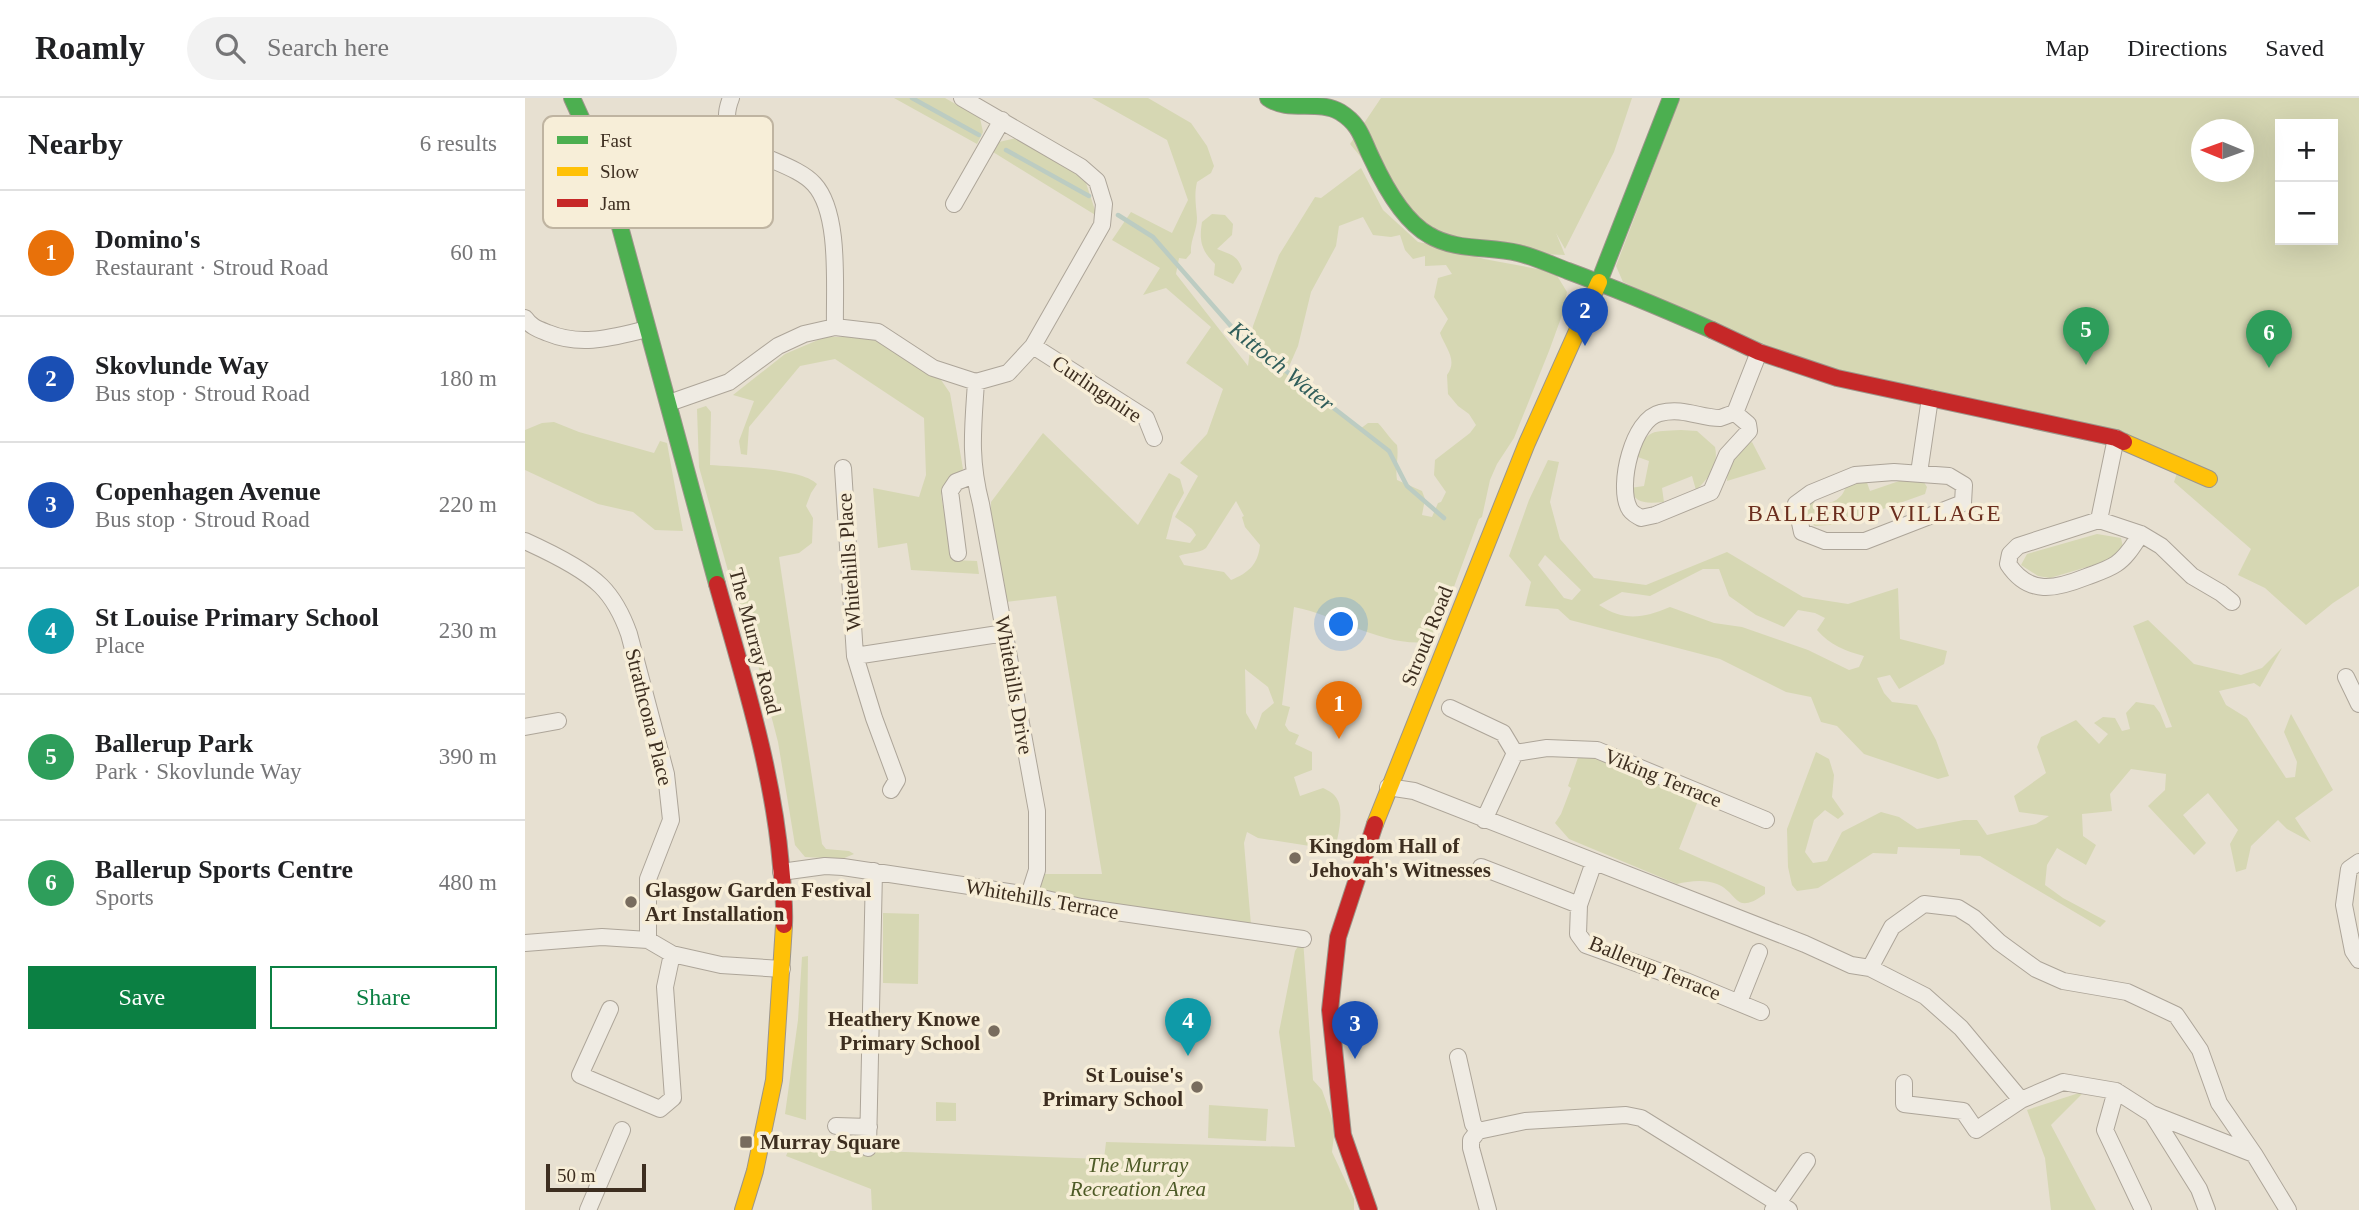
<!DOCTYPE html>
<meta charset="utf-8">
<style>
:root{--surface:#fff;--page:#f2f2f2;--text:#202124;--muted:#757577;--line:#e0e0e0;--accent:#0b8043}
body{margin:0;font-family:Georgia,serif;background:var(--page);color:var(--text)}
.controls{position:absolute;right:21px;top:21px;display:grid;overflow:hidden;border-radius:0px;box-shadow:0 7px 28px #0002}
.controls button{width:63px;height:63px;display:grid;place-items:center;padding:0;border:0;border-bottom:2px solid var(--line);background:var(--surface);color:var(--text);font:35px sans-serif}
.compass{position:absolute;left:1666px;top:21px;width:63px;height:63px;border-radius:50%;background:var(--surface);box-shadow:0 7px 28px #0002;rotate:271deg}
.scale{position:absolute;left:21px;bottom:18px;width:100px;box-sizing:border-box;padding-left:7px;border:4px solid #3d2e20;border-top:0;font-size:19px;line-height:24px;white-space:nowrap;color:#3d2e20;-webkit-text-stroke:5px #f7eed8;paint-order:stroke}
.you{position:absolute;left:817px;top:527px;width:24px;height:24px;margin:-18px;border:5px solid #fff;border-radius:50%;background:#1a73e8;box-shadow:0 0 0 10px #1a73e833}
.badge{display:grid;place-items:center;width:46px;height:46px;border-radius:50%;background:var(--accent);color:#fff;font-size:23px;font-weight:700}
.pin{position:absolute;translate:-50% -58px;filter:drop-shadow(0 2px 4px #0008)}
.pin::after{content:'';position:absolute;top:37px;width:24px;height:21px;background:inherit;clip-path:polygon(0 0,100% 0,50% 100%)}
.list{margin:0;padding:0;list-style:none}
h2{display:flex;justify-content:space-between;align-items:center;height:91px;margin:0;padding:0 28px;font-size:30px}
h2 small{font-size:23px;font-weight:400;color:var(--muted)}
.list li{display:grid;grid-template-columns:46px 1fr auto;gap:21px;align-items:center;box-sizing:border-box;height:126px;padding:0 28px;border-top:2px solid var(--line)}
.list b{display:block;font-size:26px;white-space:nowrap}
.list p{margin:0;font-size:23px;white-space:nowrap;color:var(--muted)}
.list em{font-size:23px;font-style:normal;color:var(--muted)}
.actions{display:flex;gap:14px;padding:21px 28px}
.actions a{flex:1;padding:16px 0;border:2px solid var(--accent);border-radius:0px;text-align:center;font-size:24px;color:var(--accent)}
.actions .main{background:var(--accent);color:#fff}
.icon{flex:none;width:38px;height:38px;fill:none;stroke:currentColor;stroke-width:2;stroke-linecap:round;stroke-linejoin:round}
.map{position:relative;flex:none;width:1834px;height:1112px;overflow:hidden}
header{display:flex;align-items:center;gap:42px;box-sizing:border-box;height:98px;padding:0 35px;background:var(--surface);border-bottom:2px solid var(--line)}
header strong{font-size:33px}
nav{display:flex;gap:38px;margin-inline-start:auto;font-size:24px}
.search{width:490px;height:63px;background:var(--page);display:flex;align-items:center;gap:18px;box-sizing:border-box;padding:0 24px;border-radius:38px;color:var(--muted);font-size:26px}
main{display:flex}
aside{flex:1;background:var(--surface)}
.map>svg:first-child{display:block}
.green{fill:#d6d7b3;fill-rule:evenodd}
.lines{fill:none;stroke-linecap:round;stroke-linejoin:round}
.stream{stroke:#bcccc2;stroke-width:4.5}
.street-casing{stroke:#ada599;stroke-width:18}
.fast-casing{stroke:#9c958a;stroke-width:18}
.slow-casing{stroke:#9c958a;stroke-width:18}
.jam-casing{stroke:#9c958a;stroke-width:18}
.street{stroke:#efebe3;stroke-width:16}
.fast{stroke:#4caf50;stroke-width:16}
.slow{stroke:#ffc107;stroke-width:16}
.jam{stroke:#c62828;stroke-width:16}
.poi-dot{fill:#786c5e;stroke:#f7eed8;stroke-width:2.5}
.labels{text-anchor:middle;stroke-width:7;stroke-linejoin:round;paint-order:stroke}
.street-label{font-size:21px;fill:#3d2e20;stroke:#f7eed8}
.poi-label{font-size:21px;font-weight:bold;fill:#3d2e20;stroke:#f7eed8;text-anchor:start}
.park-label{font-size:21px;font-style:italic;fill:#4d5a26;stroke:#f7eed8}
.water-label{font-size:23px;font-style:italic;fill:#2f5d5a;stroke:#f7eed8}
.neighbourhood-label{font-size:23px;letter-spacing:2px;fill:#6b2e1e;stroke:#f7eed8}
.key{fill:#f7eed8;stroke:#bfb4a1;stroke-width:2}
.key-label{font-size:19px;fill:#3d2e20}
</style>
<header>
<strong>Roamly</strong>
<div class="search"><svg class="icon" aria-label="search" viewBox="0 0 24 24"><circle cx="10" cy="10" r="6"/><path d="M15 15l6 6"/></svg>Search here</div>
<nav><a>Map</a><a>Directions</a><a>Saved</a></nav>
</header>
<main>
<aside>
<h2>Nearby<small>6 results</small></h2>
<ul class="list">
<li><span class="badge" style="background:#e8710a">1</span><div><b>Domino's</b><p>Restaurant · Stroud Road</p></div><em>60 m</em></li>
<li><span class="badge" style="background:#1a4fb4">2</span><div><b>Skovlunde Way</b><p>Bus stop · Stroud Road</p></div><em>180 m</em></li>
<li><span class="badge" style="background:#1a4fb4">3</span><div><b>Copenhagen Avenue</b><p>Bus stop · Stroud Road</p></div><em>220 m</em></li>
<li><span class="badge" style="background:#0f9aa8">4</span><div><b>St Louise Primary School</b><p>Place</p></div><em>230 m</em></li>
<li><span class="badge" style="background:#2e9e5b">5</span><div><b>Ballerup Park</b><p>Park · Skovlunde Way</p></div><em>390 m</em></li>
<li><span class="badge" style="background:#2e9e5b">6</span><div><b>Ballerup Sports Centre</b><p>Sports</p></div><em>480 m</em></li>
</ul>
<div class="actions"><a class="main">Save</a><a>Share</a></div>
</aside>
<div class="map">
<svg width="1834" height="1112" viewBox="0 0 1834 1112">
<rect width="100%" height="100%" fill="#e7e0d1"/>
<path class="green" d="M369,0H420L455,20L458,34L452,46Z
M567,0H623L666,25L682,48L689,68L686,75L672,84C669,97 671,107 672,120C672,133 665,142 666,155L661,161L654,160L651,176L723,268L728,228L754,157L790,99L796,100L836,70L858,112L893,144L920,149L959,161L1018,172L1031,176L1042,194L1036,220L1024,253L989,340L972,366L965,382L957,419L954,421L909,543C861,552 816,518 769,509L757,607L765,609L760,627L764,633L774,637L770,646L787,654V672L769,679L775,698L798,690C804,693 809,695 812,701C820,713 812,746 807,759L804,751L733,740L722,734L719,745L726,827L563,806L513,793L518,776H577L531,498L481,504L465,452L466,404L518,335L613,427L644,375L655,381L659,395L648,415L641,441L665,445L671,437L667,431L650,419L673,378L655,365L682,336L698,291L661,265L686,229L641,190L618,197L635,170L587,142L606,114L647,135L663,102L642,42ZM838,119L848,137L866,139L875,137L880,152L888,161L900,158V168L921,167L927,176L913,180L909,199L923,221L915,235C921,251 933,262 922,277L923,296L933,308L944,316L951,327L945,335L910,362L909,377L921,394L916,404L913,405L907,419L897,417L900,401L897,393L872,382C870,370 874,359 872,347C864,340 860,332 853,325H843L835,331L762,273L773,248L786,194L811,148L814,128ZM711,403L719,418L717,419L720,429L735,447C733,467 723,475 706,482L699,474L659,467L654,458C663,454 673,456 681,450ZM720,571L743,589L749,605L737,615L731,632L721,615Z
M856,0H1107L1089,54L1040,151L1031,135L1040,157L993,155L924,145L866,95L825,46Z
M1155,0H1834V488L1808,505L1781,527L1740,490L1713,477L1726,451L1649,384L1657,360L1257,257L1098,184L1091,168ZM1755,26H1808V142H1755ZM1676,32H1718V74H1676Z
M491,40L548,74L561,85L572,118L468,54L474,44Z
M687,116L700,117L708,126L707,137L692,151C704,156 713,157 717,171L708,186L689,177L690,166C676,152 674,143 677,124Z
M300,239H324L356,243L414,279L425,295L438,371L416,397L428,462L452,463L454,476L386,472L382,445L353,450L348,390L394,399L401,377L399,320L310,261L275,268L224,329L222,357L216,356L214,343L229,303L208,297L260,256Z
M181,308L186,314L185,367C209,369 277,370 292,386L286,395L281,408L288,420L287,445L274,455L254,459L297,746L301,751L324,753L329,756L317,761L280,759L270,747L253,644L233,567L205,480L174,369L172,311Z
M29,324L54,334L129,355L135,343L142,345L158,433L130,432L108,414L73,406L0,372V332L17,325Z
M1156,332L1172,333L1190,349C1194,368 1184,380 1171,392L1167,378L1137,390L1139,404C1123,405 1110,407 1105,390L1119,388L1124,363L1110,358C1124,330 1126,334 1156,332Z
M1227,344L1241,371L1202,383C1203,365 1210,352 1227,344Z
M1023,362L1034,364L1025,404L1035,441L1069,480L1121,487L1202,454L1278,499L1323,506L1373,490L1375,541L1422,553L1419,566L1374,591L1365,577L1352,580L1359,595L1367,604L1392,607L1411,642L1424,678L1413,681L1339,656L1312,628L1296,624L1286,599L1261,594L1195,561L1045,522L1033,511L1000,508L1006,484L984,458L1004,402ZM1020,457L1056,492L1047,502L1039,500L1013,467ZM1178,471H1194L1204,498L1231,517L1259,529L1273,512L1290,515L1300,520L1292,532C1305,547 1320,553 1339,558L1334,569L1324,572L1283,552L1217,529L1189,525L1145,509C1118,520 1100,524 1074,507L1097,494L1125,498Z
M1380,381H1397L1402,389L1400,396L1316,426L1290,428L1277,418L1278,409L1285,399L1291,407C1305,406 1317,403 1321,388L1328,384L1341,382L1345,393Z
M1572,436L1596,440L1598,449L1590,458L1582,463L1525,480L1513,478L1496,467L1502,456Z
M1623,522L1669,566L1716,577L1737,570L1757,550L1735,589L1729,585L1694,593L1701,607L1722,620L1761,680L1770,679L1772,664L1759,634L1766,616L1808,692L1770,720L1786,744L1762,731L1753,722L1726,748L1721,771L1711,774L1705,746L1713,732L1683,695L1658,717L1681,745L1669,757L1623,708L1640,692L1641,676L1606,671L1585,696L1587,713L1557,716L1558,738L1571,747L1561,767L1532,750L1522,767L1520,787L1538,800L1581,823L1575,829L1455,758L1435,757V751L1373,749L1372,756L1348,755L1293,790L1272,793L1267,787L1263,769L1262,731L1291,654L1304,661L1309,677L1307,699L1319,716L1313,721L1300,712L1289,722L1280,754L1288,765L1302,763L1317,734L1356,714L1374,719L1392,731L1439,722H1452L1462,737L1511,726L1524,718L1494,714L1489,698L1521,675L1512,649L1516,639L1551,622L1574,646L1583,636L1569,625L1578,619L1590,620L1597,633L1605,631L1601,615L1611,604L1629,607L1635,615L1641,630L1647,629L1608,528Z
M1056,651L1176,695L1154,751L1240,789V796C1209,818 1214,795 1192,786C1181,781 1163,783 1152,786L1044,741L1030,725L1036,716L1046,690L1043,688Z
M358,815L394,816L393,886L358,885Z
M778,841L788,982L797,992L810,1029L807,1054L829,1101V1112H347L346,1091L261,1058L263,1053H351L579,1061L581,1044L770,1049L754,934L770,853Z
M283,858L281,1022L260,1016L273,922L277,859Z
M1560,993L1526,1027L1571,1112H1526L1520,1060L1502,1012Z
M411,1004L431,1005V1023H411Z
M684,1007L743,1011L741,1043L683,1040Z"/>
<g class="lines">
<path class="stream" d="M387,0L454,37
M481,52L564,98
M593,117L628,139L712,235L864,353L882,388L919,420"/>
<defs>
<path id="street" d="M206,0C183,57 263,57 289,86C316,115 309,191 310,229
M429,106L477,22
M0,220C6,229 13,231 23,235C57,249 88,239 122,231
M508,248L621,320L629,340
M451,284C448,330 444,360 456,406L512,713V772L504,797
M144,305L204,284L253,248L279,236L310,229L353,234L408,270L451,284L483,275L508,248L577,127L579,106L572,83L556,69L437,0
M1210,315C1205,316 1199,319 1195,320C1175,320 1158,309 1135,315C1108,321 1092,387 1104,410C1106,415 1111,417 1116,420L1130,417L1186,394L1202,357L1224,333L1223,326L1210,315L1234,254
M318,370L330,558L349,620L372,682L366,692
M1369,374L1424,378L1439,387L1438,405L1340,443H1300L1277,434L1271,406L1286,395L1330,377Z
M1394,375L1405,300
M1574,422L1591,340
M1616,436C1609,446 1602,459 1591,466C1582,472 1571,475 1561,479C1531,491 1504,498 1483,466L1485,456L1493,448L1574,422L1616,436L1636,448L1667,478L1696,495L1707,504
M0,443C22,453 60,472 76,488C89,501 98,519 104,536L141,676L146,722L123,781V842
M433,455L425,393L431,384L449,377
M330,558L480,535
M1821,579L1834,606
M925,610L978,635L990,655L959,722
M0,629L33,623
M990,655L1022,650L1072,652L1241,722
M863,689L889,693L1280,846L1326,867L1345,870L1400,898L1436,930L1496,1002
M1834,764L1824,771L1819,807L1828,853L1834,862
M956,769L1054,807L1069,764
M256,774L300,768L318,769L504,797L556,809L778,841
M1054,807L1053,836L1061,847L1161,883L1236,914
M0,845L77,839L123,842L147,856L196,867L257,871
M1345,870L1367,829L1399,806L1433,810L1449,820L1474,844L1511,871L1538,883L1602,894L1651,917L1675,952L1694,1005L1729,1056L1763,1112
M1214,904L1234,854
M85,911L55,977L135,1011L148,1000L140,889L147,856
M933,959L948,1026L953,1033
M1379,985V1006L1438,1013L1451,1032L1496,1002L1538,984L1591,993L1627,1016L1674,1091L1682,1112
M1591,993L1580,1032L1618,1112
M1627,1016L1729,1056
M311,1028L344,1029
M343,1050L349,773
M63,1112L97,1032
M963,1112L946,1050V1042L953,1033L1000,1023L1101,1017L1116,1020L1264,1112
M1248,1112L1282,1063"/>
<path id="fast" d="M47,0L67,44L91,114L192,486
M743,0C763,15 793,1 815,14C836,27 837,41 847,61C859,87 879,123 904,137C930,153 964,148 993,155C1010,159 1027,167 1043,173C1092,191 1139,211 1187,232
M1074,184L1146,0"/>
<path id="slow" d="M1599,344L1684,381
M850,726L1002,345L1074,184
M218,1112L230,1073L249,982L259,827"/>
<path id="jam" d="M1187,232L1234,254L1312,280L1591,340L1599,344
M192,486C218,579 248,672 256,768C258,788 260,808 259,827
M844,1112L818,1037L805,912L813,839L850,726"/>
</defs>
<use href="#street" class="street-casing"/>
<use href="#fast" class="fast-casing"/>
<use href="#slow" class="slow-casing"/>
<use href="#jam" class="jam-casing"/>
<use href="#street" class="street"/>
<use href="#fast" class="fast"/>
<use href="#slow" class="slow"/>
<use href="#jam" class="jam"/>
</g>
<g class="poi-dot">
<circle cx="770" cy="760" r="7"/>
<circle cx="106" cy="804" r="7"/>
<circle cx="469" cy="933" r="7"/>
<circle cx="672" cy="989" r="7"/>
<rect x="214" y="1037" width="14" height="14" rx="3.5"/>
</g>
<g class="labels">
<g class="street-label">
<text transform="translate(572 291) rotate(34)" y="7">Curlingmire</text>
<text transform="translate(324 464) rotate(-94)" y="7">Whitehills Place</text>
<text transform="translate(902 538) rotate(-68)" y="7">Stroud Road</text>
<text transform="translate(230 543) rotate(75)" y="7">The Murray Road</text>
<text transform="translate(489 587) rotate(80)" y="7">Whitehills Drive</text>
<text transform="translate(124 619) rotate(76)" y="7">Strathcona Place</text>
<text transform="translate(1138 680) rotate(22)" y="7">Viking Terrace</text>
<text transform="translate(517 801) rotate(10)" y="7">Whitehills Terrace</text>
<text transform="translate(1130 870) rotate(22)" y="7">Ballerup Terrace</text>
</g>
<g class="poi-label">
<text x="784" y="755">Kingdom Hall of<tspan x="784" dy="24">Jehovah's Witnesses</tspan></text>
<text x="120" y="799">Glasgow Garden Festival<tspan x="120" dy="24">Art Installation</tspan></text>
<text x="455" y="928" text-anchor="end">Heathery Knowe<tspan x="455" dy="24">Primary School</tspan></text>
<text x="658" y="984" text-anchor="end">St Louise's<tspan x="658" dy="24">Primary School</tspan></text>
<text x="235" y="1051">Murray Square</text>
</g>
<g class="park-label">
<text x="613" y="1074">The Murray<tspan x="613" dy="24">Recreation Area</tspan></text>
</g>
<g class="water-label">
<text transform="translate(757 268) rotate(39)" y="8">Kittoch Water</text>
</g>
<g class="neighbourhood-label">
<text x="1350" y="423">BALLERUP VILLAGE</text>
</g>
</g>
<rect x="18" y="18" width="230" height="112" rx="10" class="key"/>
<rect x="32" y="38" width="31" height="8" fill="#4caf50"/>
<rect x="32" y="69" width="31" height="9" fill="#ffc107"/>
<rect x="32" y="101" width="31" height="8" fill="#c62828"/>
<g class="key-label">
<text x="75" y="49">Fast</text>
<text x="75" y="80">Slow</text>
<text x="75" y="112">Jam</text>
</g>
</svg>
<div class="controls">
<button>+</button>
<button>−</button>
</div>
<svg class="compass" viewBox="-18 -18 36 36"><path d="M0-13l5 13h-10z" fill="#e53935"/><path d="M0 13l5-13h-10z" fill="#757577"/></svg>
<div class="scale">50 m</div>
<div class="you"></div>
<div class="pin badge" style="left:814px;top:641px;background:#e8710a">1</div>
<div class="pin badge" style="left:1060px;top:248px;background:#1a4fb4">2</div>
<div class="pin badge" style="left:830px;top:961px;background:#1a4fb4">3</div>
<div class="pin badge" style="left:663px;top:958px;background:#0f9aa8">4</div>
<div class="pin badge" style="left:1561px;top:267px;background:#2e9e5b">5</div>
<div class="pin badge" style="left:1744px;top:270px;background:#2e9e5b">6</div>
</div>
</main>
